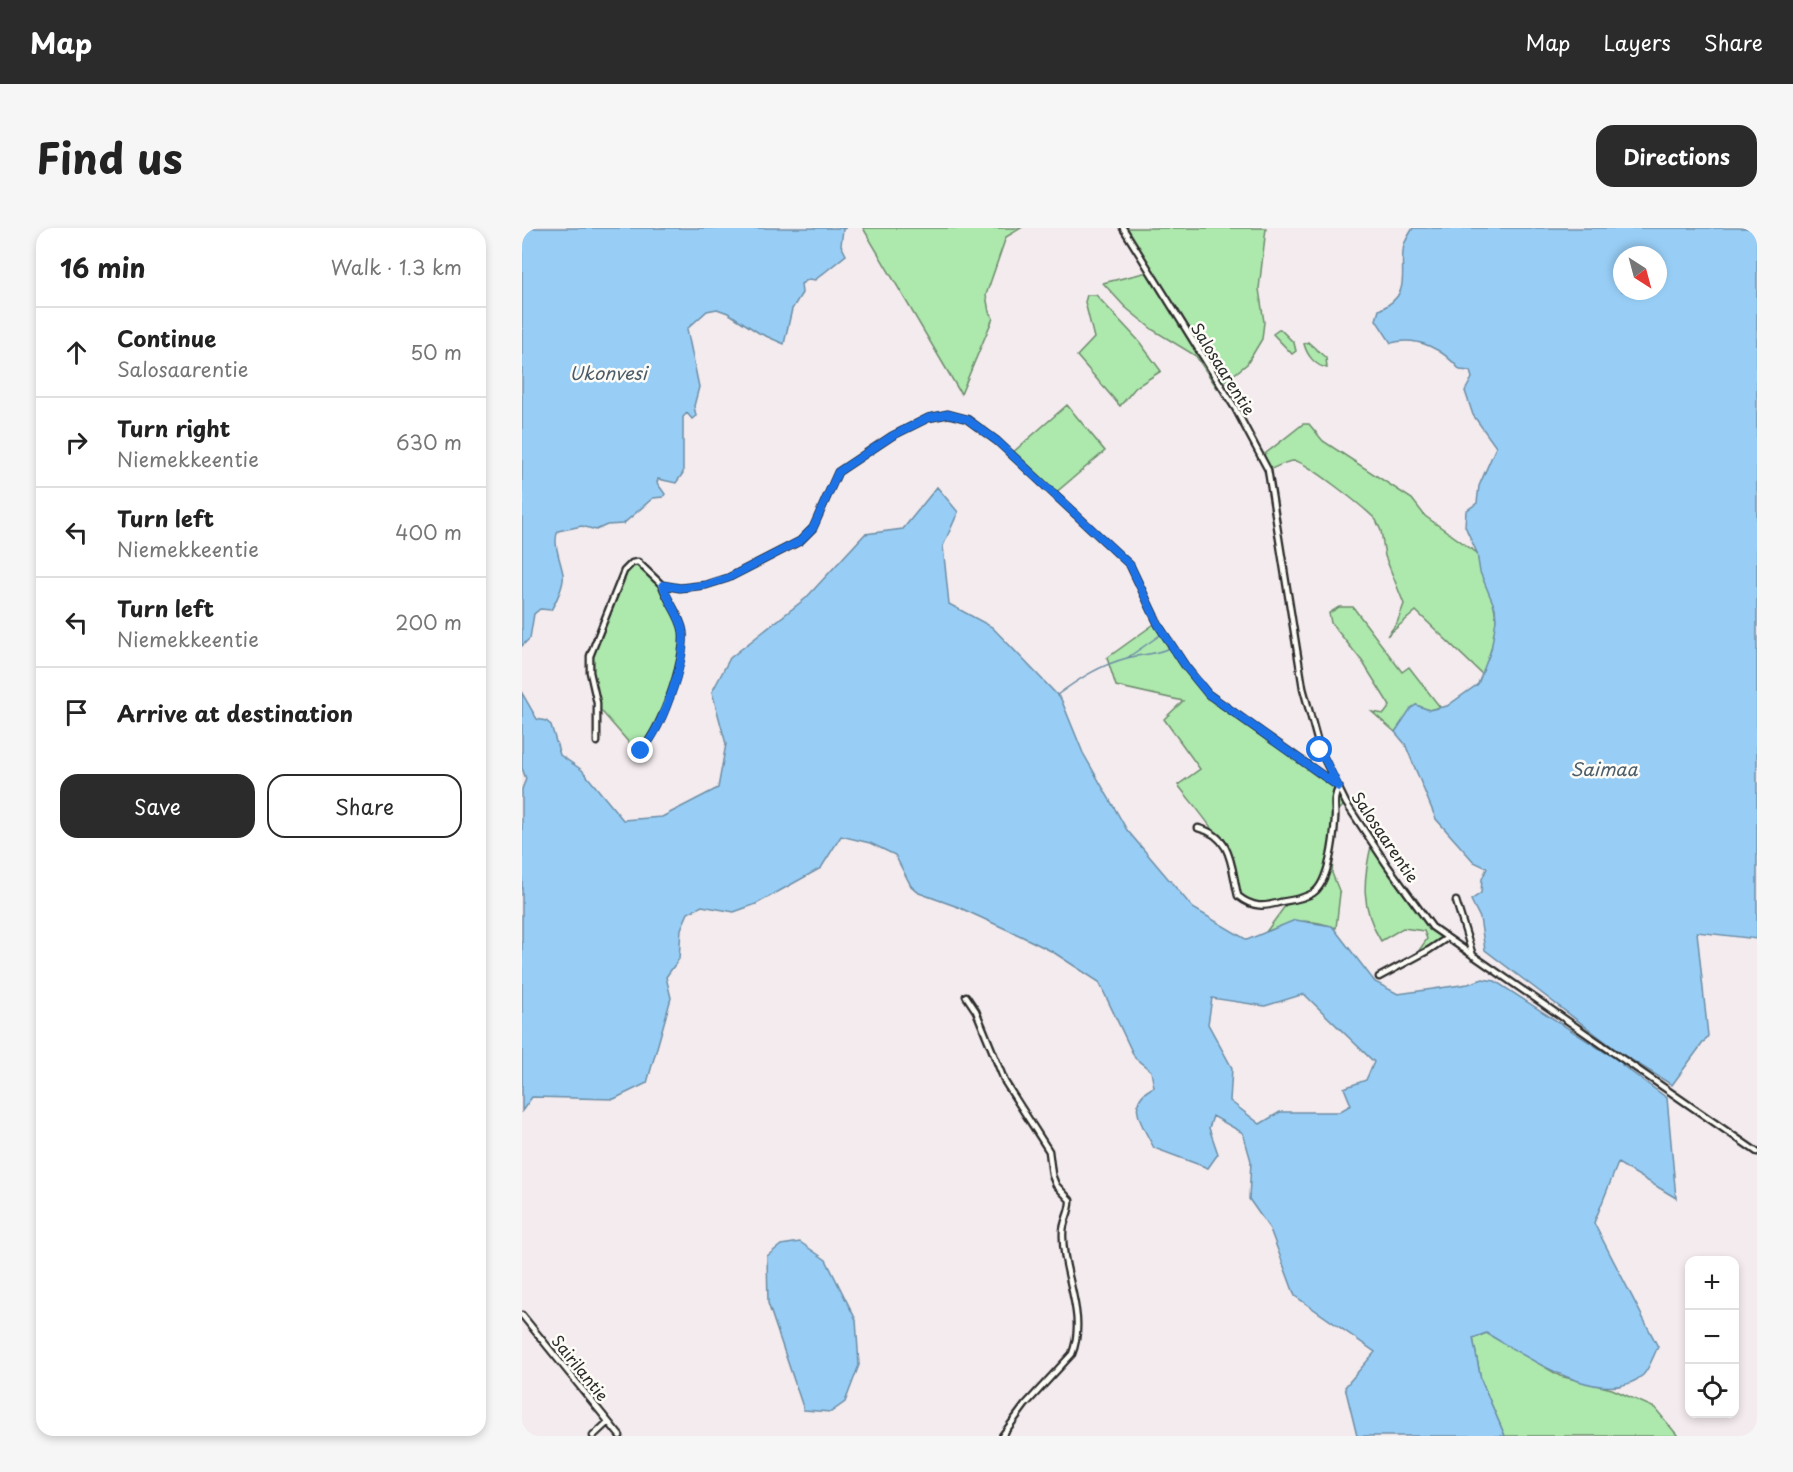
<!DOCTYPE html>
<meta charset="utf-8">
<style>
:root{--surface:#fff;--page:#f6f6f6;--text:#222;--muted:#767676;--line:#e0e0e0;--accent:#2b2b2b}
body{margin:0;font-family:"Playpen Sans",sans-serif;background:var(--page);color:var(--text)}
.controls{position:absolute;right:18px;bottom:18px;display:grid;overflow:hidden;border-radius:12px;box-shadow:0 3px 9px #0003}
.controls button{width:54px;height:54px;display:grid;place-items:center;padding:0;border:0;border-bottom:2px solid var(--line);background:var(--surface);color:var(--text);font:30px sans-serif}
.compass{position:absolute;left:1091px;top:18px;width:54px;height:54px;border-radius:50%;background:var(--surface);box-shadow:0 3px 9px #0003;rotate:144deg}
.stop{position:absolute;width:18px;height:18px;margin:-14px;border:4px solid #1a73e8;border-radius:50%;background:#fff}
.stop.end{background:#1a73e8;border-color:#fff;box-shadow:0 2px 6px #0008}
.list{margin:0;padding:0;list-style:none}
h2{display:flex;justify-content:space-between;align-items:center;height:78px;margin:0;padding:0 24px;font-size:26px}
h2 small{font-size:20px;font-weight:400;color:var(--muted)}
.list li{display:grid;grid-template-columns:39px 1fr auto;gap:18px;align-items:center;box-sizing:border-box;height:90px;padding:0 24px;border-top:2px solid var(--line)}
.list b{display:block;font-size:22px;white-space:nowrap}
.list p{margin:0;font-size:20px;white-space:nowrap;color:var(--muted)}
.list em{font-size:20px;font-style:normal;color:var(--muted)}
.actions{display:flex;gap:12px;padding:18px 24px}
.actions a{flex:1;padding:14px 0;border:2px solid var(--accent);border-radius:18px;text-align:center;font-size:21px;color:var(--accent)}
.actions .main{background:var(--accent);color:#fff}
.icon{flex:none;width:33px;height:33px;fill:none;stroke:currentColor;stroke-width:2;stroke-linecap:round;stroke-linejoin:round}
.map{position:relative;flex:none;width:1235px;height:1208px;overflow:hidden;border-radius:18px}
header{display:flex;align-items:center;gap:36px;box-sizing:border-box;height:84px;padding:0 30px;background:var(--accent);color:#fff}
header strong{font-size:28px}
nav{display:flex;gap:33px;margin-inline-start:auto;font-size:21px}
.intro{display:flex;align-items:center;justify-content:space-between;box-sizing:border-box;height:144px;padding:0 36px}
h1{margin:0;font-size:42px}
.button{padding:15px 27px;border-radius:18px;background:var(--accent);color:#fff;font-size:21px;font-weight:700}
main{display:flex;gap:36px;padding:0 36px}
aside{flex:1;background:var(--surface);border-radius:18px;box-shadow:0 3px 9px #0003}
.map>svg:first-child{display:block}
.green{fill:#ade8ad;stroke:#6c8a6c;stroke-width:1.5}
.water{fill:#98cef6;stroke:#6c8da5;stroke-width:1.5;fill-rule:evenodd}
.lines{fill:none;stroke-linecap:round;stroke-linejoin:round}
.stream{stroke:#6c8da5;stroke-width:1.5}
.street-casing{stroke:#2b2b2b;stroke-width:9}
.street{stroke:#fdfcf7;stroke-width:4.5}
.route{stroke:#1a73e8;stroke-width:8}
.labels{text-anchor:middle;stroke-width:5;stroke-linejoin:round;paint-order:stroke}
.street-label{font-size:16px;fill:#2b2b2b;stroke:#fdfcf7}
.water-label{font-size:18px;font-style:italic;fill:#4c5c68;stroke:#fdfcf7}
</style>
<header>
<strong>Map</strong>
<nav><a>Map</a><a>Layers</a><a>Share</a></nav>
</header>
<div class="intro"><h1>Find us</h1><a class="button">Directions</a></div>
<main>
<aside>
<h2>16 min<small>Walk · 1.3 km</small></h2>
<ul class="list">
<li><svg class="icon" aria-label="ahead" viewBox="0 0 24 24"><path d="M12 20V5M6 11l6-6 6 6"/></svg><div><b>Continue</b><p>Salosaarentie</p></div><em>50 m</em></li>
<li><svg class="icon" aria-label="right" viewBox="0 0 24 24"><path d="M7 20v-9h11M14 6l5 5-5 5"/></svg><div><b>Turn right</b><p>Niemekkeentie</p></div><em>630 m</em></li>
<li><svg class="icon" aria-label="left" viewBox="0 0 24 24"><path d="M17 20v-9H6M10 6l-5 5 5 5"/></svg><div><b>Turn left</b><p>Niemekkeentie</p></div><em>400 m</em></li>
<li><svg class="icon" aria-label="left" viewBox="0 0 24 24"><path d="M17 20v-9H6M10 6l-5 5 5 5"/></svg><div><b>Turn left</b><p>Niemekkeentie</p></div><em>200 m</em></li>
<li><svg class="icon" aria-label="arrive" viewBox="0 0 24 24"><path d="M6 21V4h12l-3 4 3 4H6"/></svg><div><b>Arrive at destination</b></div></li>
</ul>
<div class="actions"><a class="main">Save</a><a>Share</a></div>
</aside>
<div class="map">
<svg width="1235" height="1208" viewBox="0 0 1235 1208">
<rect width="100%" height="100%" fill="#f4ebee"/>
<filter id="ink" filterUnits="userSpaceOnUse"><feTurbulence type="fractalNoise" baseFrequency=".0167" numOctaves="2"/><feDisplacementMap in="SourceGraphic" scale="12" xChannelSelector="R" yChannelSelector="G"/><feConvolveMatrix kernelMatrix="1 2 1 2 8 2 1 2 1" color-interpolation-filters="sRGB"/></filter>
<g filter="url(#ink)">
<path class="green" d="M341,0H499L484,9L464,67L467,84L471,90L439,166Z
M601,0H744L737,61L742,94L740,111L725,136L695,160L674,128L631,102L603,79L581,55L626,44Z
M565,67H574L616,112L639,143L614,159L598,178L555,128L572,110L563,74Z
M758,101L772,115L774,123L770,126L751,106Z
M786,114L804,130L805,140C793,138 785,127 782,116Z
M545,177L583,223L532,266L489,226Z
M781,196H787L801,213L890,271L903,288L955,325C959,345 970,363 973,383C977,403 967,427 961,447L894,383L865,408L875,395L882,376L863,328L859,303L854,292C844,281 785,234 773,233C761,233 757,239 746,242L739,229Z
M116,334C136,353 155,375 161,402C165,426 145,482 133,503C129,511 122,518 116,525L75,478L68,428L102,343L110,335Z
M817,379H831L880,444L887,439L918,479L907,482L894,477L873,504L850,484L862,486L868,478L840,433L809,395L807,385Z
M635,394L664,439L686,466L817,559L824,575L815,584L810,645L818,665L814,700C785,689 772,692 744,704L766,674L733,678L716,668C710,618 685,594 656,557L678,541L642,491L661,473L594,458L585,430Z
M850,614L920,713L889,734L905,711L902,703L881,700L859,713C838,679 841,651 850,614Z
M965,1105L1038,1148L1090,1161L1133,1180L1156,1208H983L959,1152L951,1110Z"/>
<path class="water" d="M0,0H324L321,1L319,17L324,27L293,52L287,51L279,56L280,65L270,81L262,116L237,105L206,85L195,81L185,83L165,101L177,159L172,178L174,188L170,191L165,185L161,189V245L154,255L136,251L135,255L143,266L141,269L131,270L101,296L85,297L74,302L60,298L36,303C30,315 39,333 41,346C43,355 34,374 29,382L18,381L12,386L8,410L0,418Z
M891,0H1235V711L1175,704L1186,808L1150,857L1105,829L1100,837L1145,870L1154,970L1096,935L1072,995L1136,1119C1132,1126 1127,1141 1121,1147C1081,1183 1001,1126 964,1105L951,1110L959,1152L983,1208H835L823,1159L853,1124L773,1068L748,1001L727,971L729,933L721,905L691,888L687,900L696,926L686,940L632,920C621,898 601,874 632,859L629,843L613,830L577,754L531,724L499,708L436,679L397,665L389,658L373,627L348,615L319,608L299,640L234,676L212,684L180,678L166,685L159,701L157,731L144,749L149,770L125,855L92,871L10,869L0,883V561L4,551L0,540V465L15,491L24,493L29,497L38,527L60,542L101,592L140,589L196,560L204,516L190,464L208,430L284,370L343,306L381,301L415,259L436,284L421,318L427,376L470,399L539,471L561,525L605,602L671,680L725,712L773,692L810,698L853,754L876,766L946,756L961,751L973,753L1084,825L1089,818L963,722L958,690L949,672L959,665L960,651L965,640L952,634L914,591L883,516L873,504L889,480L894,477L907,482L925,478L956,456L969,422L974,392L973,380L958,344L955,325L943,298L944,283L955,275L957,258L974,219L951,187L943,163L950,150L948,143L938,142C921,121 896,108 869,115L854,92L857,82C892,66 876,45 882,17C884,11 888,5 891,0ZM1100,27H1136V63H1100ZM782,766L852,834L844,852L822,860L829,877L817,884H758L738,896L708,873L710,840L686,796L690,770L743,778Z
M278,1014L304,1032L334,1092L337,1137L323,1174L309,1184L282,1182L246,1075L245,1028L259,1017Z"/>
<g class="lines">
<path class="stream" d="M605,430L641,405
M535,467C557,451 578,437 605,430C621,426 635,427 649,419"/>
<defs>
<path id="street" d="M601,0L713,180L746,242L781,460L798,522L824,575L865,637L910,699L1235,924
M75,514V475L68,444V428L102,343L110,335L116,334L140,357L158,360L184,357L206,350L278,313L291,300L316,244L370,208L406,190L426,186L445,191L475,213L608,337L637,398L664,439L686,466L817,559C810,572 814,578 813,591C812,610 807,655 791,665C781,671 770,672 759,674C742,679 731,680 716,668C709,640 711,608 676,600
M116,525C138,508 164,432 161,404C159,388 145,373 140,357
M934,673L951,728
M857,749L907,722L925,710
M444,768L454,783L483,854L527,923L530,947L534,957L548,972C549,983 541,993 541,1004C539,1044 566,1086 550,1126L503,1177L480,1208
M0,1087L98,1208
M71,1208L86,1194"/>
</defs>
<use href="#street" class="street-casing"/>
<use href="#street" class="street"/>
</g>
</g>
<g class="lines" filter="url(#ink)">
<path class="route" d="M119,523C139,504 165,431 161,403C158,387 145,373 141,357L158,360L184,357L206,350L278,313L291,300L316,244L370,208L406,190L426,186L445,191L475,213L608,337L637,398L664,439L686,466L817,559L798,522"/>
</g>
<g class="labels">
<g class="street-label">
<text transform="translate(701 141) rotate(58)" y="6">Salosaarentie</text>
<text transform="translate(863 609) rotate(56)" y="6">Salosaarentie</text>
<text transform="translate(58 1140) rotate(51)" y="6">Sairilantie</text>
</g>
<g class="water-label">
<text x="86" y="152">Ukonvesi</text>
<text x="1082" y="548">Saimaa</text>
</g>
</g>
</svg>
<div class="controls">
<button>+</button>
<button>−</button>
<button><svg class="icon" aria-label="locate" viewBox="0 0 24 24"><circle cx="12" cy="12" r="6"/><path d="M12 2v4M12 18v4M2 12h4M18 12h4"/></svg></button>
</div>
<svg class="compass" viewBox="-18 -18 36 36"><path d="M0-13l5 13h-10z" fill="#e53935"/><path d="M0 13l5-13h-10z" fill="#767676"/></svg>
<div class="stop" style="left:798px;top:522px"></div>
<div class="stop end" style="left:119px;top:523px"></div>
</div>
</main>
